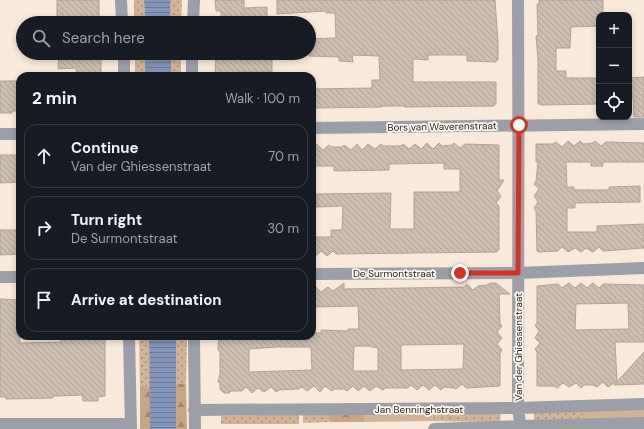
<!DOCTYPE html>
<meta charset="utf-8">
<style>
:root{--surface:#171b24;--page:#242831;--text:#f1f3f6;--muted:#9ea1a6;--line:#363941}
body{margin:0;font-family:"DM Sans",sans-serif;background:var(--page);color:var(--text)}
.controls{position:absolute;right:12px;top:12px;display:grid;overflow:hidden;border-radius:8px;box-shadow:0 2px 6px #0003}
.controls button{width:36px;height:36px;display:grid;place-items:center;padding:0;border:0;border-bottom:1px solid var(--line);background:var(--surface);color:var(--text);font:20px sans-serif}
.stop{position:absolute;width:12px;height:12px;margin:-9px;border:3px solid #d93025;border-radius:50%;background:#fff}
.stop.end{background:#d93025;border-color:#fff;box-shadow:0 1px 4px #0008}
.list{margin:0;padding:0;list-style:none}
h2{display:flex;justify-content:space-between;align-items:center;height:52px;margin:0;padding:0 16px;font-size:17px}
h2 small{font-size:13px;font-weight:400;color:var(--muted)}
.list li{display:grid;grid-template-columns:26px 1fr auto;gap:12px;align-items:center;box-sizing:border-box;height:64px;margin:0 8px 8px;padding:0 8px;border:1px solid var(--line);border-radius:12px}
.list b{display:block;font-size:15px;white-space:nowrap}
.list p{margin:0;font-size:13px;white-space:nowrap;color:var(--muted)}
.list em{font-size:13px;font-style:normal;color:var(--muted)}
.icon{flex:none;width:22px;height:22px;fill:none;stroke:currentColor;stroke-width:2;stroke-linecap:round;stroke-linejoin:round}
.map{position:relative;flex:none;width:644px;height:429px;overflow:hidden}
.search{position:absolute;background:var(--surface);box-shadow:0 2px 6px #0003;left:16px;top:16px;width:300px;height:44px;display:flex;align-items:center;gap:10px;box-sizing:border-box;padding:0 14px;border-radius:22px;color:var(--muted);font-size:15px}
.panel{position:absolute;background:var(--surface);box-shadow:0 2px 6px #0003;left:16px;top:72px;width:300px;height:268px;border-radius:12px}
.map>svg:first-child{display:block}
.grass{fill:url(#grass-dots)}
.forest{fill:url(#forest-firs)}
.garden{fill:#d3b397}
.water{fill:url(#water-rules)}
.building{fill:url(#building-back-hatch);stroke:#b1a295;fill-rule:evenodd}
.lines{fill:none;stroke-linecap:round;stroke-linejoin:round}
.street{stroke:#9c9fa7;stroke-width:12}
.route{stroke:#d93025;stroke-width:5}
.labels{text-anchor:middle;stroke-width:3.5;stroke-linejoin:round;paint-order:stroke}
.street-label{font-size:10px;fill:#241f1a;stroke:#fef8f2}
</style>
<div class="map">
<svg width="644" height="429" viewBox="0 0 644 429">
<defs>
<pattern id="grass-dots" width="8" height="8" patternUnits="userSpaceOnUse"><rect width="8" height="8" fill="#d3b397"/><path d="M2 2h.1M6 6h.1" fill="none" stroke="#ab917a" stroke-width="1.8" stroke-linecap="round"/></pattern>
<pattern id="forest-firs" width="22" height="20" patternUnits="userSpaceOnUse"><rect width="22" height="20" fill="#c8a587"/><path d="M5 1l3.5 6h-7zM16 11l3.5 6h-7z" fill="#a2866e"/></pattern>
<pattern id="water-rules" width="6" height="5" patternUnits="userSpaceOnUse"><rect width="6" height="5" fill="#8496bb"/><path d="M0 2.5h6" fill="none" stroke="#6c7a97"/></pattern>
<pattern id="building-back-hatch" width="6" height="6" patternUnits="userSpaceOnUse"><rect width="6" height="6" fill="#ccbdb0"/><path d="M-1 5l2 2M0 0l6 6M5-1l2 2" fill="none" stroke="#afa297"/></pattern>
</defs>
<rect width="100%" height="100%" fill="#f9e9db"/>
<path class="grass" d="M134,0H144L145,23H134Z
M170,0H182L181,23H170Z
M135,53H145V76H135Z
M171,53H181V76H171Z
M139,336H149L150,388L140,385Z
M176,336H187L186,384H176Z
M583,410L584,419L534,420V411Z
M501,412L500,422L433,421L432,413Z
M299,415V424H221V416Z
M303,415H330V422L303,423Z"/>
<path class="forest" d="M176,384H186L187,429H176Z
M140,385L150,388V429H140Z
M364,413V422H330V415Z"/>
<path class="garden" d="M644,409V418L582,419L583,410Z
M364,413H432L433,421L364,422Z"/>
<path class="water" d="M144,0H170V23H145Z
M145,53H171V76H145Z
M149,336H176V429H150Z"/>
<path class="building" d="M57,0H99V23H58L57,22Z
M215,0H244V8L267,7V23H221V11H216Z
M277,0H495L498,42V60H496V62L467,61V55H428V60L413,59V82H496V104H494V106L405,107V106H382V107L312,108V89L372,88V80H380L379,56L352,55L353,62L339,61V57L309,56V39L336,38L335,13H326V11L277,14Z
M539,0H603V15H599V26L571,27L570,48H556V71H566V78H599V104L541,105L540,104H538V60L536,36H538L537,4H539Z
M59,53H101V76H77L76,68L58,69Z
M216,53H272V72H236V76H215Z
M644,77V117H634L633,97H630V78Z
M0,81H18V111H12V113H0Z
M312,140L323,150L329,145L332,147H342L344,145L351,150L357,144L362,150L368,144L375,149L381,144L383,146H401L403,144L409,149L415,144L421,149L427,143L433,149L439,143L442,146L452,145L454,143L460,148L465,144L499,145V180H504L497,191L501,196L496,203L499,206V250H497V252L336,254L333,251L327,256L321,251L312,259V237H331V230H342L343,206L316,207V194L391,193L390,229H414V192H460V169H444V163L389,164V170L334,171V166H312Z
M568,141L574,146L580,141L583,144L593,143L595,141L601,146L606,142L644,143V162H603V166H591V162H566L567,187H574V190H609V187L640,186V202L575,203V208H567V232H597V226L644,224V248L603,251L599,247L593,252L586,248L581,252L575,248L568,252L562,247L558,251L538,252L537,251L536,211L534,208L538,202L534,196L539,189L534,184L536,181L538,162H536V144H553L556,142L562,147Z
M0,155H20V182L0,183Z
M0,230H20V254L0,255Z
M312,283L321,292L328,287L333,291L344,283V289L464,287L467,284L473,290L478,286L487,285L490,283H496L510,294H499L500,323L502,326L497,332L502,338L497,344L502,350L500,353V386L466,388L462,384L456,389L454,388L444,387L441,390L435,385L429,390L423,385L417,390L411,385L408,388H385L383,390L376,386L370,391L364,386L358,391L353,386L347,391L344,389H334L332,391L325,386L320,392L314,386L307,391L302,387L298,389L279,390L276,392L271,387L264,392L258,388L252,393L246,387L242,391H231L229,393H224L220,389V382H218L220,374V352L218,350L219,336H312V333H321V330L348,331V329H359L358,306L312,307ZM464,344L463,369L401,370V345ZM354,346H368L378,348V371H353ZM277,347H311L312,370L249,372V349Z
M569,283L575,288L581,283L587,288L593,283L599,288L603,284L644,285V342H615L617,381L608,387L603,382L597,387L593,385H584L581,388L576,383L569,387L563,383L557,388L554,386H537V352L535,349L540,343L535,338L539,331L535,325L537,323V286L558,284L562,288ZM628,303L629,329L575,330L576,304Z
M0,299L20,300V343L61,342L60,336H105V396L98,397V401H83L82,395L59,396H53V398L6,399V397H0Z
M644,352V384L614,385Z"/>
<g class="lines">
<path class="street" d="M121,0L122,23
M518,0C519,136 518,272 518,408L521,429
M193,23L194,0
M124,53V76
M192,76V53
M312,128L644,124
M0,134H20
M312,274L518,273L644,268
M0,277H20
M129,336L131,429
M194,336L195,429
M194,410L518,408L644,404
M0,424H131
M434,429L521,426L644,423"/>
</g>
<g class="lines">
<path class="route" d="M460,273H518L519,125"/>
</g>
<g class="labels">
<g class="street-label">
<text transform="translate(442 126) rotate(-1)" y="4">Bors van Waverenstraat</text>
<text x="394" y="277">De Surmontstraat</text>
<text transform="translate(518 347) rotate(-90)" y="4">Van der Ghiessenstraat</text>
<text x="419" y="413">Jan Benninghstraat</text>
</g>
</g>
</svg>
<div class="controls">
<button>+</button>
<button>−</button>
<button><svg class="icon" aria-label="locate" viewBox="0 0 24 24"><circle cx="12" cy="12" r="6"/><path d="M12 2v4M12 18v4M2 12h4M18 12h4"/></svg></button>
</div>
<div class="stop" style="left:519px;top:125px"></div>
<div class="stop end" style="left:460px;top:273px"></div>
<div class="search"><svg class="icon" aria-label="search" viewBox="0 0 24 24"><circle cx="10" cy="10" r="6"/><path d="M15 15l6 6"/></svg>Search here</div>
<section class="panel">
<h2>2 min<small>Walk · 100 m</small></h2>
<ul class="list">
<li><svg class="icon" aria-label="ahead" viewBox="0 0 24 24"><path d="M12 20V5M6 11l6-6 6 6"/></svg><div><b>Continue</b><p>Van der Ghiessenstraat</p></div><em>70 m</em></li>
<li><svg class="icon" aria-label="right" viewBox="0 0 24 24"><path d="M7 20v-9h11M14 6l5 5-5 5"/></svg><div><b>Turn right</b><p>De Surmontstraat</p></div><em>30 m</em></li>
<li><svg class="icon" aria-label="arrive" viewBox="0 0 24 24"><path d="M6 21V4h12l-3 4 3 4H6"/></svg><div><b>Arrive at destination</b></div></li>
</ul>
</section>
</div>
